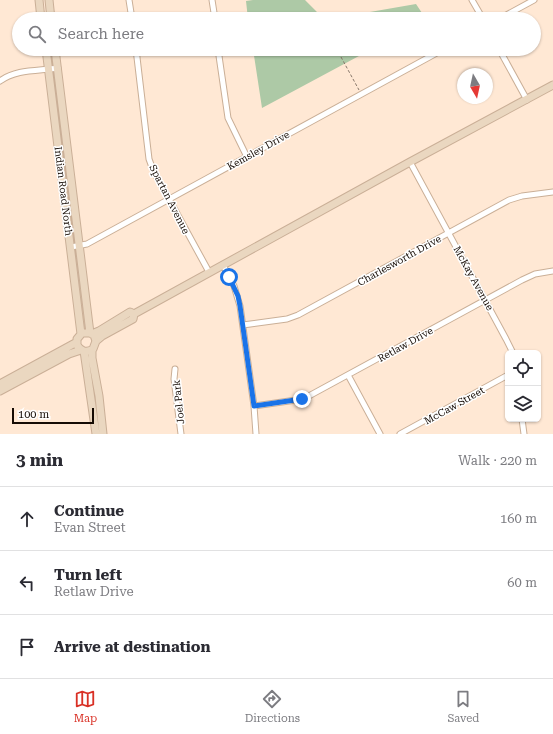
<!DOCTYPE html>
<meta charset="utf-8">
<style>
:root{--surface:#fff;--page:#f2f2f3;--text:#2b2b33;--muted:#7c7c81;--line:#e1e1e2;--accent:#d93025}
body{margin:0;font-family:"Roboto Serif",serif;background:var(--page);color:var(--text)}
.controls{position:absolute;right:12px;bottom:12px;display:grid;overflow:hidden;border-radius:6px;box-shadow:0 1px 3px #0004}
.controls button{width:36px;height:36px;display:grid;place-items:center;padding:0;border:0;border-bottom:1px solid var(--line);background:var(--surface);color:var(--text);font:20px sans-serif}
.compass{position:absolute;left:457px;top:68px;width:36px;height:36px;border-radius:50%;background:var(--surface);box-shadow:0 1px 3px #0004;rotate:171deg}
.scale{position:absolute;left:12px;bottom:10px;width:82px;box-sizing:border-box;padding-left:4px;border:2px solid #150b04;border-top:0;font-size:11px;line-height:14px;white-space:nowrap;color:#150b04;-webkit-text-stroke:3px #fff;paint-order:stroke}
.stop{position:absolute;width:12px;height:12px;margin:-9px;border:3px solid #1a73e8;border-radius:50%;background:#fff}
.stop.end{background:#1a73e8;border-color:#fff;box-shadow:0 1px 4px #0008}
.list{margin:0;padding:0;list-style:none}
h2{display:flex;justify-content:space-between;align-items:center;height:52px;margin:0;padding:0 16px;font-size:17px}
h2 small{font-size:13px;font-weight:400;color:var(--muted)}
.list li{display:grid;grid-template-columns:26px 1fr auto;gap:12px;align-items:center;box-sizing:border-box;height:64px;padding:0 16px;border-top:1px solid var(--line)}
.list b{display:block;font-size:15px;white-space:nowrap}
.list p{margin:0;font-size:13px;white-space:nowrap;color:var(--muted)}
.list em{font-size:13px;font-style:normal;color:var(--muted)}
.icon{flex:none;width:22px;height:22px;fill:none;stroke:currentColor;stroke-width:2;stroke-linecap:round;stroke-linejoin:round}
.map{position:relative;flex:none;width:553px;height:434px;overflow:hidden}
.search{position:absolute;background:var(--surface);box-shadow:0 1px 3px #0004;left:12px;right:12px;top:12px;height:44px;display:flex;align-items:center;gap:10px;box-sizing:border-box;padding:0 14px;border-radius:22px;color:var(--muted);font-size:15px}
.sheet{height:244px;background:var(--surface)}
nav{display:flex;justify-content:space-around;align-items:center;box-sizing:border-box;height:56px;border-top:1px solid var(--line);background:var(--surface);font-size:11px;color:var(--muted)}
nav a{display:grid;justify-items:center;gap:2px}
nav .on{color:var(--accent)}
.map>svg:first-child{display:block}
.green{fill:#adc9a6}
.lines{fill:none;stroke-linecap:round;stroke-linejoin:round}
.street-casing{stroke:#caaf97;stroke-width:7}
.secondary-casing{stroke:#caaf97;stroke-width:9}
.path{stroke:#87776a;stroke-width:1;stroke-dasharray:3 2;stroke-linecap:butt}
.street{stroke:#fff;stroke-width:5}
.secondary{stroke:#ead7c0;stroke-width:7}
.route{stroke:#1a73e8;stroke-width:5}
.labels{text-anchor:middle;stroke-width:3;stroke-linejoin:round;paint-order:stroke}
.street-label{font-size:10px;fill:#150b04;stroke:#fff}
</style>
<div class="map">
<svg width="553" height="434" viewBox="0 0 553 434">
<rect width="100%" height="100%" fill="#ffe8d4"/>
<path class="green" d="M253,0H305L319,14L341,17L416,4L426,19H248L246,1Z
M253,49H372L262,108Z"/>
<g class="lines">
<defs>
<path id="street" d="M129,0L132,19
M212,0L215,19
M472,0L483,19
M499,19L534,0
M136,49L149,159L153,170L169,199L209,272
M218,49L228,118L247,157
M499,49L527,100
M0,81C16,69 38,71 58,68
M410,162L506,339L513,353
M71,247L87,244L444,49
M223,265L234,286L240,306L254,406L256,434
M243,325L287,319L298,315L509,200L522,196L553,192
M175,369L174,379L181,434
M348,375L380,434
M254,406L296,400L307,397L522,280L535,274L553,271
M522,419L524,434
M400,434L508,375"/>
<path id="secondary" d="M39,0L41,19
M49,0L51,19
M46,49L81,334
M55,49L90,333L94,335L96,341L93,349C87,353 81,352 77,345V339L82,333H90
M92,334L99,331L130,312L134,314
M96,341L102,336L133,319L134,314L410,162L553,85
M92,350V358L99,396L103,434
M84,351L96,434
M0,384L77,342
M0,391L69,354L81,350"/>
</defs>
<use href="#street" class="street-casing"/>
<use href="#secondary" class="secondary-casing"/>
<path class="path" d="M341,57L359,90"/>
<use href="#street" class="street"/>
<use href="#secondary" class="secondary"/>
</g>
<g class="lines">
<path class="route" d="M229,277L238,296L240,306L254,406L302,399"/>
</g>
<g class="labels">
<g class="street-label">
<text transform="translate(258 150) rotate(-29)" y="4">Kemsley Drive</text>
<text transform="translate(64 191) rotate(83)" y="4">Indian Road North</text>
<text transform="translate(170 199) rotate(63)" y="4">Spartan Avenue</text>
<text transform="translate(399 260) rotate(-29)" y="4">Charlesworth Drive</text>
<text transform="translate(474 278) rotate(61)" y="4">McKay Avenue</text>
<text transform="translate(405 344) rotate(-29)" y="4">Retlaw Drive</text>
<text transform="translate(178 402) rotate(-96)" y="4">Joel Park</text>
<text transform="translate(454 405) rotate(-29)" y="4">McCaw Street</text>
</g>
</g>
</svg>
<div class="controls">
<button><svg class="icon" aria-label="locate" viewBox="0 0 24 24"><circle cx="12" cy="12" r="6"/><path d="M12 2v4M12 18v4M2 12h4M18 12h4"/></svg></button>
<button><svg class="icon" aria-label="layers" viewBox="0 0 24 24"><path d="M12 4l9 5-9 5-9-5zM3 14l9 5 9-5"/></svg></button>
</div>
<svg class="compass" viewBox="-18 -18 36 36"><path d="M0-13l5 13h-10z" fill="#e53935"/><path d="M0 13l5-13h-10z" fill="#7c7c81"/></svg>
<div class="scale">100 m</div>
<div class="stop" style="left:229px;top:277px"></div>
<div class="stop end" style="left:302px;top:399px"></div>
<div class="search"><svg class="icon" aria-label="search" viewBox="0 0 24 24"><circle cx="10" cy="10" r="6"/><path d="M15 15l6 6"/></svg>Search here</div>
</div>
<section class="sheet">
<h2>3 min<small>Walk · 220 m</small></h2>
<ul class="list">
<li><svg class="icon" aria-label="ahead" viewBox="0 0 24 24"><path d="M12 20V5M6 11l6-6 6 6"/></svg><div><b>Continue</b><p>Evan Street</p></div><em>160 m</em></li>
<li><svg class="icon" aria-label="left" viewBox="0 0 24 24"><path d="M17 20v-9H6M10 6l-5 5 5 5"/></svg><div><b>Turn left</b><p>Retlaw Drive</p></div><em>60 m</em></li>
<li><svg class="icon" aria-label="arrive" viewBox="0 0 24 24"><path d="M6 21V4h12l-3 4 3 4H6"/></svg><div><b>Arrive at destination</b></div></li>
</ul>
</section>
<nav>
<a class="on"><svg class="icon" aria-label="map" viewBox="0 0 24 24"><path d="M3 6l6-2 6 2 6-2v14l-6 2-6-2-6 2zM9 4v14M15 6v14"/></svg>Map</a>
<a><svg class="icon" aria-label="directions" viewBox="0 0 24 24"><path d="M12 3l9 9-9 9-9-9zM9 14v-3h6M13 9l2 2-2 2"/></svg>Directions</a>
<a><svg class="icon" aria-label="saved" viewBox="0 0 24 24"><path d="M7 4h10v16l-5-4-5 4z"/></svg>Saved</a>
</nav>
